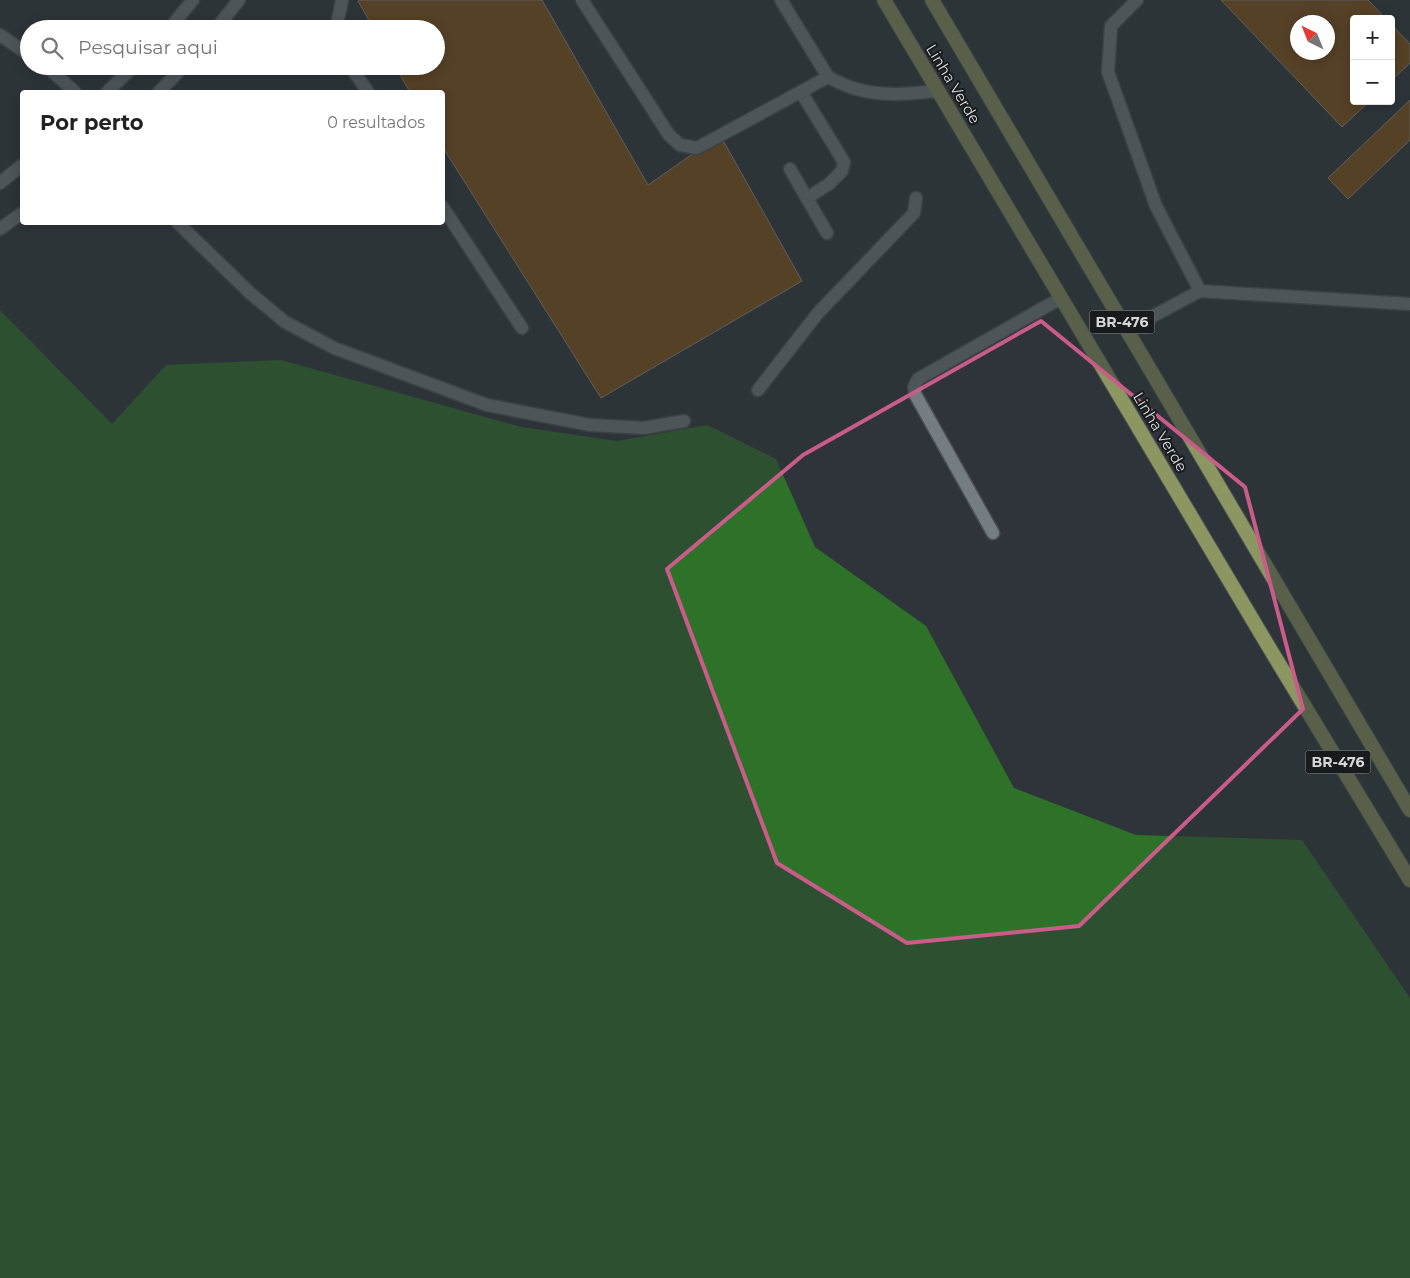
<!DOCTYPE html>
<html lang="pt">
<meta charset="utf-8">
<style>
:root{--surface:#fff;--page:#f6f6f6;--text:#222;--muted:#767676;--line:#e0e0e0}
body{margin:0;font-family:Montserrat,sans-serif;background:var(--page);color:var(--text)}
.controls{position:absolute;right:15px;top:15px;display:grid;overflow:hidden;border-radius:5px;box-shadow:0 2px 12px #0003}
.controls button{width:45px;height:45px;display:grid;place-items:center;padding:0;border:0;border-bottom:1px solid var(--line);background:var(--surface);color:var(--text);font:25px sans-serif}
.compass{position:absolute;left:1290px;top:15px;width:45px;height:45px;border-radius:50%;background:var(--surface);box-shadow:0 2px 12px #0003;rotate:317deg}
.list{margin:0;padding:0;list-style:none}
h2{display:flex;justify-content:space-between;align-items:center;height:65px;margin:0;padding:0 20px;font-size:21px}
h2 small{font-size:16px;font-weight:400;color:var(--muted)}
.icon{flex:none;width:28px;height:28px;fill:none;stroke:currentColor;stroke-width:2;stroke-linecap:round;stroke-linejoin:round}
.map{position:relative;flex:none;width:1410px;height:1278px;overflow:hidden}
.search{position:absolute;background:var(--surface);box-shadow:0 2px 12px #0003;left:20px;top:20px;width:425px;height:55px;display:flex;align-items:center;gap:12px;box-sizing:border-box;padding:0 18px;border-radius:28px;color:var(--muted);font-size:19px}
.panel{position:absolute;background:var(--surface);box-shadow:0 2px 12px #0003;left:20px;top:90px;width:425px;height:135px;border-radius:5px}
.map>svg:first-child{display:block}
.forest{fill:#2e7229}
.building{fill:#855111;stroke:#99928c;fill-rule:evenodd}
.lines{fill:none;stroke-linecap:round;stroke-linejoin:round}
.service-casing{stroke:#4c5055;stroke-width:15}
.minor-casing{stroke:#4c5055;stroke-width:15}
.secondary-casing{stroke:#4c5055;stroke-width:15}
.trunk-casing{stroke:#4c5055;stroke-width:16}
.service{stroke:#757c82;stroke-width:12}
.minor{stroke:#757c82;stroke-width:12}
.secondary{stroke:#757c82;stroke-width:12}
.trunk{stroke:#8c9660;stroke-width:14}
.marked{fill:none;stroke:#c95c88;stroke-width:4;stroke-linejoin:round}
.labels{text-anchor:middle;stroke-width:4;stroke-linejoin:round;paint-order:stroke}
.shield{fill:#181b1d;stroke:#9da1a3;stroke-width:1}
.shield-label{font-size:14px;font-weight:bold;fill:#d6dadd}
.street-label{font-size:15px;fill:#d6dadd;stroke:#181b1d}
</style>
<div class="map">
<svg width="1410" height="1278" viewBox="0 0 1410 1278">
<rect width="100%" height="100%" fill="#2e3439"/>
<path class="forest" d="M0,310L112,424L166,365L281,360L521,427L617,441L707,425L776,459L815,547L926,626L1014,788L1136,835L1302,840L1410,998V1278H0Z"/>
<path class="building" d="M360,0H542L648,185L720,135L802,281L601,398L442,146V92H410L395,66H436V29H374L358,1Z
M1221,0H1368L1386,19H1354V101H1370L1342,127ZM1298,22H1328V52H1298Z
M1391,24L1410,44V63L1391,81Z
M1410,100V140L1348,199L1328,178Z"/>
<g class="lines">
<defs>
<path id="service" d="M582,0L669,135L680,145L697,148L828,77L781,0
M336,29L342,0
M0,35L29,55
M46,66L75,92
M350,66L368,92
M828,77C836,81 844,85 853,88C880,97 910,94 938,91
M801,92L844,162L842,171L829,184L807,198
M790,169L827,233
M442,206L522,328
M177,222L250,293L285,322L334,348L487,405L590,425L644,428L684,421
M758,390L818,313L914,213L916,198
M993,533L915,394L914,387L918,379L1061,298"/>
<path id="minor" d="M1137,0L1111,26L1108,72L1156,206L1200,291
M1127,330L1200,291L1410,304"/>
<path id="secondary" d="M169,29L193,0
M216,29L239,0
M107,92L134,66
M159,92L184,66
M0,183L22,165
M0,229L22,213"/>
<path id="trunk" d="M884,0L1267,644L1410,880
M932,0L1410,810"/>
</defs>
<use href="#service" class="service-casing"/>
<use href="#minor" class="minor-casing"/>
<use href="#secondary" class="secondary-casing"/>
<use href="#trunk" class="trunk-casing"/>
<use href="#service" class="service"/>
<use href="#minor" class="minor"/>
<use href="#secondary" class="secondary"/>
<use href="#trunk" class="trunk"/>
</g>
<path d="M0 0H1410V1278H0ZM1041,321L1245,487L1303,709L1079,926L907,943L777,863L667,569L803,455Z" fill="#2e3439" fill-opacity=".55" fill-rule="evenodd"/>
<path class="marked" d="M1041,321L1245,487L1303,709L1079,926L907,943L777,863L667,569L803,455Z"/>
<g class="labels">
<g class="shield">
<rect x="1089.5" y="310.5" width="65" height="23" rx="4"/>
<rect x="1305.5" y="750.5" width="65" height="23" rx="4"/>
</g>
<g class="shield-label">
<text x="1122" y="327">BR-476</text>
<text x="1338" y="767">BR-476</text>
</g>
<g class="street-label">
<text transform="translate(953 84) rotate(59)" y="5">Linha Verde</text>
<text transform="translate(1160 432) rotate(59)" y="5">Linha Verde</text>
</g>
</g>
</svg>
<div class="controls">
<button>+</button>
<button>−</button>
</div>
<svg class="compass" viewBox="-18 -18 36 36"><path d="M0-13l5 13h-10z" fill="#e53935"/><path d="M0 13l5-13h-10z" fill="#767676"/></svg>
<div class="search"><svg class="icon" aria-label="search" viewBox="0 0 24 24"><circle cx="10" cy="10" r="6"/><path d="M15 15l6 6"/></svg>Pesquisar aqui</div>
<section class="panel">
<h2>Por perto<small>0 resultados</small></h2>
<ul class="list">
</ul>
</section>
</div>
